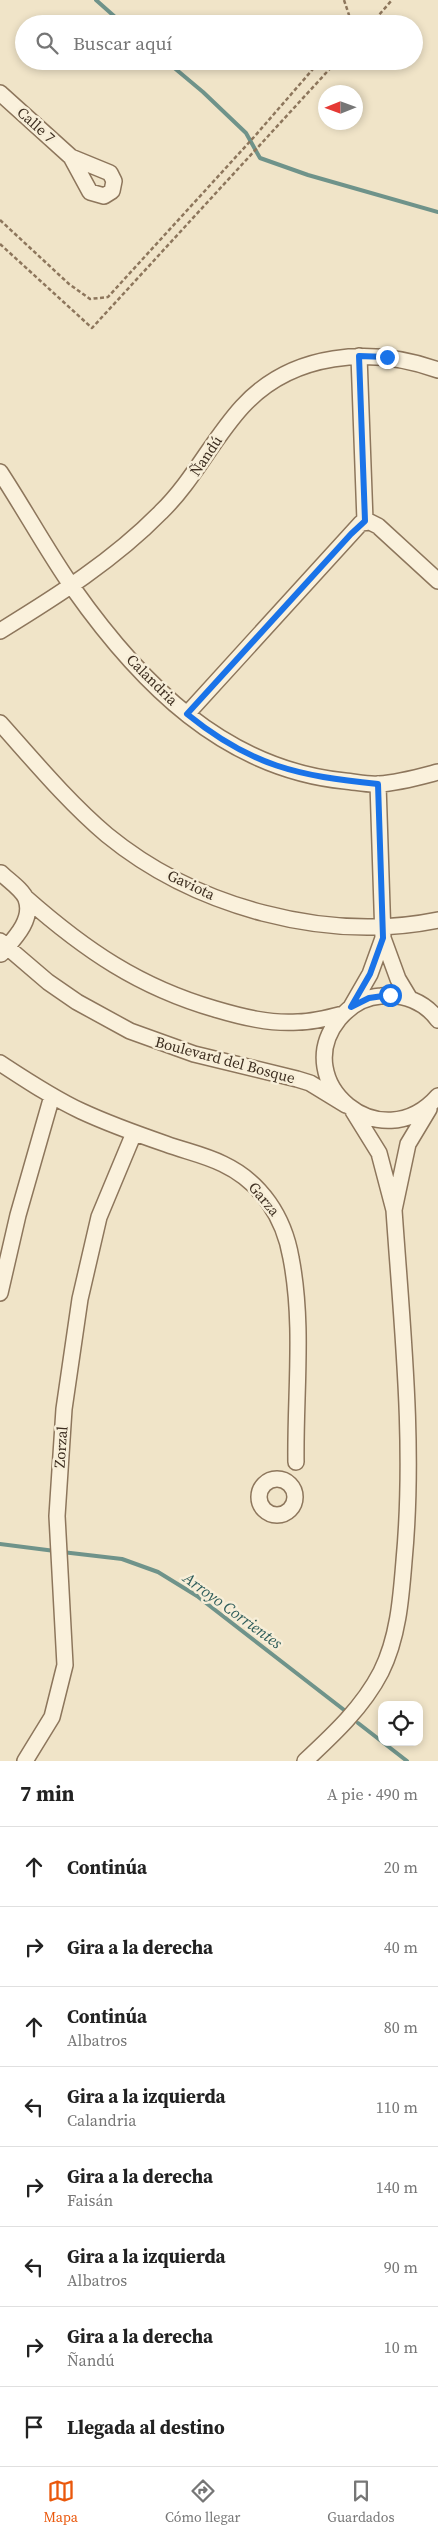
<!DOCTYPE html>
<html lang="es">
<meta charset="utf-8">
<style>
:root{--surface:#fff;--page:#f6f6f6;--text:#222;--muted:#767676;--line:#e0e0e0;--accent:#ea580c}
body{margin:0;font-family:"Source Serif 4",serif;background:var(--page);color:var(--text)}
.controls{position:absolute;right:15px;bottom:15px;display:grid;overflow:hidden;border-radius:10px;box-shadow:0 2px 8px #0003}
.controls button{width:45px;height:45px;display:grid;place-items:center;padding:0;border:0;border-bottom:1px solid var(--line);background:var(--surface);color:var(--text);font:25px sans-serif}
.compass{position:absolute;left:318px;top:85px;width:45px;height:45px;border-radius:50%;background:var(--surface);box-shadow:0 2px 8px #0003;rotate:269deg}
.stop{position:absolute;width:15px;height:15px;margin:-11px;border:4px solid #1a73e8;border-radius:50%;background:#fff}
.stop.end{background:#1a73e8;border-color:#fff;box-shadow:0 1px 5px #0008}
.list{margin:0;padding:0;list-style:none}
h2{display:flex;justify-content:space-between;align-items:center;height:65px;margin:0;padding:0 20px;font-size:21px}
h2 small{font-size:16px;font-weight:400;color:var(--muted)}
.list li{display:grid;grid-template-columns:32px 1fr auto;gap:15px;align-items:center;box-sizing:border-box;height:80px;padding:0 20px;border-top:1px solid var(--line)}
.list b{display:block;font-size:19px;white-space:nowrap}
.list p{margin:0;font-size:16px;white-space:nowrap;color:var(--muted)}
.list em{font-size:16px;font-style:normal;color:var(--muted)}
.icon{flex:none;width:28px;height:28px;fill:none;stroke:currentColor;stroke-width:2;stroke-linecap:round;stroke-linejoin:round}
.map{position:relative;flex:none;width:438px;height:1761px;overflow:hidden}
.search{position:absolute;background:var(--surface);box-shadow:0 2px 8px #0003;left:15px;right:15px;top:15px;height:55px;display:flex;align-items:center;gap:12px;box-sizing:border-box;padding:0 18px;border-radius:28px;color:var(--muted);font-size:19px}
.sheet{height:705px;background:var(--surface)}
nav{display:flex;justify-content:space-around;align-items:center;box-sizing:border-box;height:70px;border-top:1px solid var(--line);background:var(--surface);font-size:14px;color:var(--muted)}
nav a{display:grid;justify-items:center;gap:2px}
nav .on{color:var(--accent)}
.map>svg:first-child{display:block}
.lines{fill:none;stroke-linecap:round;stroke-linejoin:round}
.stream{stroke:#6f938a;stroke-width:4}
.minor-casing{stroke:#8d765c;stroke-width:18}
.path{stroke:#8d765c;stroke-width:2.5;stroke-dasharray:4 2.5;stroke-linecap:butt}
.minor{stroke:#faf1dc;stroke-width:15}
.route{stroke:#1a73e8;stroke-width:6}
.labels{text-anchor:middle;stroke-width:5;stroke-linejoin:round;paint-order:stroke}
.street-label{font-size:15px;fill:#3d2e20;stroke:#f7eed8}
.water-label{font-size:16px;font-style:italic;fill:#2f5d5a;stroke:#f7eed8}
</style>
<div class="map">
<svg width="438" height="1761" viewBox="0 0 438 1761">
<rect width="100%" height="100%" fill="#f0e4c8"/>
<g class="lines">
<path class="stream" d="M96,0L123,24
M166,61L203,92L246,133L260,158L308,175L438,212
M0,1544L55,1551
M62,1552L122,1559L158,1572L197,1596L348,1713
M358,1723L407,1761"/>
<defs>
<path id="minor" d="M0,93L71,157
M71,157L110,173L114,181L112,191L104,196L90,192Z
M359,356L365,521
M0,472C25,510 47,551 73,588C140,683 224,769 345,781C356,782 368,785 379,784C398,783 419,777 438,772
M0,631C57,596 114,560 161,512C193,481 212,440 242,407C292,352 371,346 438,370
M187,714L361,523L370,522L378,526L438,581
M0,723C34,761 68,802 107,835C195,907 326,943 438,920
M378,784L383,938L398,979L410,999
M0,875L1,873C8,880 23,890 26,899C34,920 13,940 1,954
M26,898C85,950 139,987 215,1009C242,1017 270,1024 298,1022C313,1022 328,1018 343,1014
M0,941L48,982L77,1002L130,1031L194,1054L297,1079L310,1083L346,1105
M351,1007L370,974L383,938
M438,1020C425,1002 403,993 381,996C364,997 350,1006 339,1019C288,1082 381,1161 438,1096
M0,1063C26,1080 53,1098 81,1111C109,1124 137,1134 166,1144C185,1151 205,1155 223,1164C261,1182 284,1217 291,1258C304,1325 295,1394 296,1462
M353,1111L379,1153L394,1210L408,1144L429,1109
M0,1293L18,1215L52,1096
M259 1497a18 18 0 1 1 36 0a18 18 0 1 1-36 0Z
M25,1761L52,1717L65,1665L57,1516L64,1409L80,1299L99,1217L134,1133
M305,1761C334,1734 363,1707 381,1672C398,1638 401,1599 404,1561C415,1444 402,1327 394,1210"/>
</defs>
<use href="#minor" class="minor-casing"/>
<path class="path" d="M344,0L352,24
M371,24L392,0
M0,220L69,284L90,299L108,297L254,137L320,61
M0,244L92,328L337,61"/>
<use href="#minor" class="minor"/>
</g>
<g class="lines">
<path class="route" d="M387,357L359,356L365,521L351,534L187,714C251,766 298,776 378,784L383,938L370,974L351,1007L369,998L390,995"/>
</g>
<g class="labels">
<g class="street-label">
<text transform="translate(36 125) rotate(42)" y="5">Calle 7</text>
<text transform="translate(206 456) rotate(-56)" y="5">Ñandú</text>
<text transform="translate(152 680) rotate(45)" y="5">Calandria</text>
<text transform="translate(191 885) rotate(25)" y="5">Gaviota</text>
<text transform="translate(225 1060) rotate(15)" y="5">Boulevard del Bosque</text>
<text transform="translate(264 1199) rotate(50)" y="5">Garza</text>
<text transform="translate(61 1447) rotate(-86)" y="5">Zorzal</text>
</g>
<g class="water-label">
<text transform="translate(233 1610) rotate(36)" y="6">Arroyo Corrientes</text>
</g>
</g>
</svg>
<div class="controls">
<button><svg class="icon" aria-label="locate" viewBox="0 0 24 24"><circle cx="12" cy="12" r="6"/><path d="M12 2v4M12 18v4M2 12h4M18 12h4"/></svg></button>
</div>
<svg class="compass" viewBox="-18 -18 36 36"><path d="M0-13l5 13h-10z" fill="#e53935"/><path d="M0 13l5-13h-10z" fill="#767676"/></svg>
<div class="stop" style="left:390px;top:995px"></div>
<div class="stop end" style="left:387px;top:357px"></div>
<div class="search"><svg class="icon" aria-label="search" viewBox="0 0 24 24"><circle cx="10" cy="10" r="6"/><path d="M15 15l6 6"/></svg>Buscar aquí</div>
</div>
<section class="sheet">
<h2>7 min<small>A pie · 490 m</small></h2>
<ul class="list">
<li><svg class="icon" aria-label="ahead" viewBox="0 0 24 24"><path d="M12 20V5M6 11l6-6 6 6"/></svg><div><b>Continúa</b></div><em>20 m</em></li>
<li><svg class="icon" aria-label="right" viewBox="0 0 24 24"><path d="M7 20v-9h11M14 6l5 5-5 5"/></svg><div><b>Gira a la derecha</b></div><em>40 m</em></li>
<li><svg class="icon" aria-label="ahead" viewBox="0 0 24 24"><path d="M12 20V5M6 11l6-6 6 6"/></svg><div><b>Continúa</b><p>Albatros</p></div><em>80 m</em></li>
<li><svg class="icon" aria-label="left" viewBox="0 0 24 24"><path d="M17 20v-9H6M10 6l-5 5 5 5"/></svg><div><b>Gira a la izquierda</b><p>Calandria</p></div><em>110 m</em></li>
<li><svg class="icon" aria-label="right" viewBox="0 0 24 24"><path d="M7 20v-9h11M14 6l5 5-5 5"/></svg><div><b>Gira a la derecha</b><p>Faisán</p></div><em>140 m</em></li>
<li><svg class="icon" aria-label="left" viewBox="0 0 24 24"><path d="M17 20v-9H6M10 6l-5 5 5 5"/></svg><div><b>Gira a la izquierda</b><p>Albatros</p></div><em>90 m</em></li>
<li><svg class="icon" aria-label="right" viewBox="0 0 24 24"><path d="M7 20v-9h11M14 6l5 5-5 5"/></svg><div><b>Gira a la derecha</b><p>Ñandú</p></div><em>10 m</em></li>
<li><svg class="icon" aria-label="arrive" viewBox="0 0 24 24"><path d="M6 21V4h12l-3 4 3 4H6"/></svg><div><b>Llegada al destino</b></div></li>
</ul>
</section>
<nav>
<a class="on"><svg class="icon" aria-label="map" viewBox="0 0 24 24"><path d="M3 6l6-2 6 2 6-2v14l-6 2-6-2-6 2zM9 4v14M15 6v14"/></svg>Mapa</a>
<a><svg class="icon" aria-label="directions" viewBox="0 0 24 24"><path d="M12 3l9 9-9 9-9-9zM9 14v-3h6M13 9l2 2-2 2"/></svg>Cómo llegar</a>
<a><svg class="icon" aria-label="saved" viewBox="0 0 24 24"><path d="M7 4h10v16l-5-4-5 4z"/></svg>Guardados</a>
</nav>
